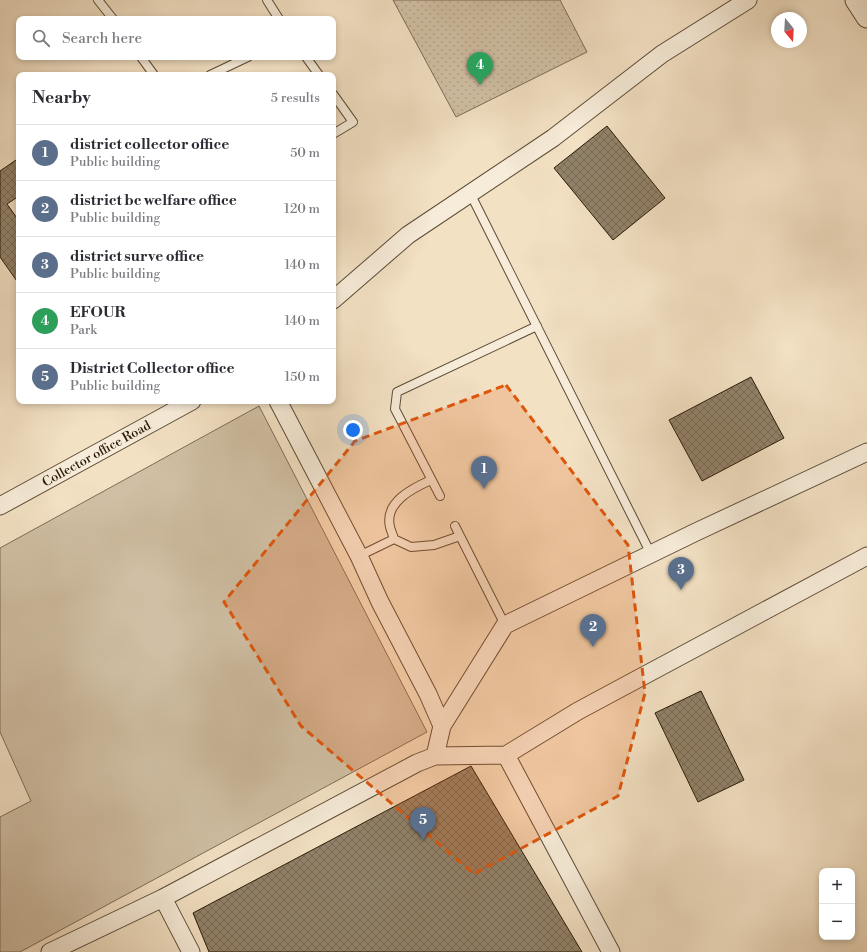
<!DOCTYPE html>
<meta charset="utf-8">
<style>
:root{--surface:#fff;--page:#f2f2f3;--text:#2b2b33;--muted:#7c7c81;--line:#e1e1e2;--accent:#db2777}
body{margin:0;font-family:"Libre Bodoni",serif;background:var(--page);color:var(--text)}
.controls{position:absolute;right:12px;bottom:12px;display:grid;overflow:hidden;border-radius:8px;box-shadow:0 2px 6px #0003}
.controls button{width:36px;height:36px;display:grid;place-items:center;padding:0;border:0;border-bottom:1px solid var(--line);background:var(--surface);color:var(--text);font:20px sans-serif}
.compass{position:absolute;left:771px;top:12px;width:36px;height:36px;border-radius:50%;background:var(--surface);box-shadow:0 2px 6px #0003;rotate:162deg}
.you{position:absolute;left:353px;top:430px;width:14px;height:14px;margin:-10px;border:3px solid #fff;border-radius:50%;background:#1a73e8;box-shadow:0 0 0 6px #1a73e833}
.badge{display:grid;place-items:center;width:26px;height:26px;border-radius:50%;background:var(--accent);color:#fff;font-size:13px;font-weight:700}
.pin{position:absolute;translate:-50% -33px;filter:drop-shadow(0 1px 2px #0008)}
.pin::after{content:'';position:absolute;top:21px;width:14px;height:12px;background:inherit;clip-path:polygon(0 0,100% 0,50% 100%)}
.list{margin:0;padding:0;list-style:none}
h2{display:flex;justify-content:space-between;align-items:center;height:52px;margin:0;padding:0 16px;font-size:17px}
h2 small{font-size:13px;font-weight:400;color:var(--muted)}
.list li{display:grid;grid-template-columns:26px 1fr auto;gap:12px;align-items:center;box-sizing:border-box;height:56px;padding:0 16px;border-top:1px solid var(--line)}
.list b{display:block;font-size:15px;white-space:nowrap}
.list p{margin:0;font-size:13px;white-space:nowrap;color:var(--muted)}
.list em{font-size:13px;font-style:normal;color:var(--muted)}
.icon{flex:none;width:22px;height:22px;fill:none;stroke:currentColor;stroke-width:2;stroke-linecap:round;stroke-linejoin:round}
.map{position:relative;flex:none;width:867px;height:952px;overflow:hidden}
.search{position:absolute;background:var(--surface);box-shadow:0 2px 6px #0003;left:16px;top:16px;width:320px;height:44px;display:flex;align-items:center;gap:10px;box-sizing:border-box;padding:0 14px;border-radius:8px;color:var(--muted);font-size:15px}
.panel{position:absolute;background:var(--surface);box-shadow:0 2px 6px #0003;left:16px;top:72px;width:320px;height:332px;border-radius:8px}
.map>svg:first-child{display:block}
.park{fill:url(#park-dots);stroke:#7c6d56}
.garden{fill:#d0bfa4;stroke:#7c6d56}
.building{fill:url(#building-cross-hatch);stroke:#281b08}
.lines{fill:none;stroke-linecap:round;stroke-linejoin:round}
.service-casing{stroke:#5b4c37;stroke-width:10}
.minor-casing{stroke:#5b4c37;stroke-width:19}
.tertiary-casing{stroke:#5b4c37;stroke-width:23}
.service{stroke:#f7ecd9;stroke-width:8}
.minor{stroke:#f7ecd9;stroke-width:17}
.tertiary{stroke:#f7ecd9;stroke-width:21}
.marked{fill:#de560c;fill-opacity:0.2;stroke:#de560c;stroke-width:3;stroke-dasharray:8 5;stroke-linejoin:round}
.labels{text-anchor:middle;stroke-width:3.5;stroke-linejoin:round;paint-order:stroke}
.street-label{font-size:13px;fill:#281b08;stroke:#f7ecd9}
</style>
<div class="map">
<svg width="867" height="952" viewBox="0 0 867 952">
<defs>
<pattern id="park-dots" width="8" height="8" patternUnits="userSpaceOnUse"><rect width="8" height="8" fill="#d0bfa4"/><path d="M2 2h.1M6 6h.1" fill="none" stroke="#b3a48c" stroke-width="1.8" stroke-linecap="round"/></pattern>
<pattern id="building-cross-hatch" width="8" height="8" patternUnits="userSpaceOnUse"><rect width="8" height="8" fill="#92826a"/><path d="M0 0l8 8M0 8l8-8" fill="none" stroke="#776a55"/></pattern>
</defs>
<rect width="100%" height="100%" fill="#f3e1c4"/>
<filter id="stains"><feTurbulence type="fractalNoise" baseFrequency=".005" numOctaves="4"/><feColorMatrix values="0 0 0 0 .2 0 0 0 0 .09 0 0 0 0 .02 0 0 0 .5 -.17"/></filter>
<radialGradient id="worn" r=".72"><stop offset=".6" stop-color="#630" stop-opacity="0"/><stop offset="1" stop-color="#630" stop-opacity=".3"/></radialGradient>
<path class="park" d="M393,0H560L587,52L456,117Z"/>
<path class="garden" d="M259,406L427,732L20,952H0V817L31,801L0,732V548Z"/>
<path class="building" d="M607,126L665,198L613,240L554,168Z
M19,158V196L7,204L19,221V284L0,257V171Z
M751,377L784,438L702,481L669,420Z
M701,691L744,780L698,802L655,713Z
M471,766L582,952H209L193,913Z"/>
<g class="lines">
<defs>
<path id="service" d="M98,0L113,19
M267,0L279,19
M141,57L154,75
M306,57L319,75
M210,75L248,57
M333,94L353,122L333,134
M470,193L651,554
M431,480C413,488 384,502 390,527C391,531 393,535 394,539L411,547L434,545L460,536
M440,496L395,409L397,392L537,326
M455,526L505,625
M359,556L394,539"/>
<path id="minor" d="M333,300L408,235L553,138L662,54L748,0
M278,401L359,556L380,602L428,694L442,726
M0,506L192,401
M506,755L611,952
M435,756L442,726L505,625L696,532L867,452
M50,952L163,898
M191,952L163,898L417,763L435,756L506,755L578,711L867,556"/>
<path id="tertiary" d="M856,0L867,17"/>
</defs>
<use href="#service" class="service-casing"/>
<use href="#minor" class="minor-casing"/>
<use href="#tertiary" class="tertiary-casing"/>
<use href="#service" class="service"/>
<use href="#minor" class="minor"/>
<use href="#tertiary" class="tertiary"/>
</g>
<path class="marked" d="M506,385L628,545L645,693L618,796L474,874L301,726L224,602L355,441Z"/>
<g class="labels">
<g class="street-label">
<text transform="translate(96 453) rotate(-29)" y="5">Collector office Road</text>
</g>
</g>
<rect width="100%" height="100%" filter="url(#stains)"/>
<rect width="100%" height="100%" fill="url(#worn)"/>
</svg>
<div class="controls">
<button>+</button>
<button>−</button>
</div>
<svg class="compass" viewBox="-18 -18 36 36"><path d="M0-13l5 13h-10z" fill="#e53935"/><path d="M0 13l5-13h-10z" fill="#7c7c81"/></svg>
<div class="you"></div>
<div class="pin badge" style="left:484px;top:489px;background:#5c6f8a">1</div>
<div class="pin badge" style="left:593px;top:647px;background:#5c6f8a">2</div>
<div class="pin badge" style="left:681px;top:590px;background:#5c6f8a">3</div>
<div class="pin badge" style="left:480px;top:85px;background:#2e9e5b">4</div>
<div class="pin badge" style="left:423px;top:840px;background:#5c6f8a">5</div>
<div class="search"><svg class="icon" aria-label="search" viewBox="0 0 24 24"><circle cx="10" cy="10" r="6"/><path d="M15 15l6 6"/></svg>Search here</div>
<section class="panel">
<h2>Nearby<small>5 results</small></h2>
<ul class="list">
<li><span class="badge" style="background:#5c6f8a">1</span><div><b>district collector office</b><p>Public building</p></div><em>50 m</em></li>
<li><span class="badge" style="background:#5c6f8a">2</span><div><b>district bc welfare office</b><p>Public building</p></div><em>120 m</em></li>
<li><span class="badge" style="background:#5c6f8a">3</span><div><b>district surve office</b><p>Public building</p></div><em>140 m</em></li>
<li><span class="badge" style="background:#2e9e5b">4</span><div><b>EFOUR</b><p>Park</p></div><em>140 m</em></li>
<li><span class="badge" style="background:#5c6f8a">5</span><div><b>District Collector office</b><p>Public building</p></div><em>150 m</em></li>
</ul>
</section>
</div>
